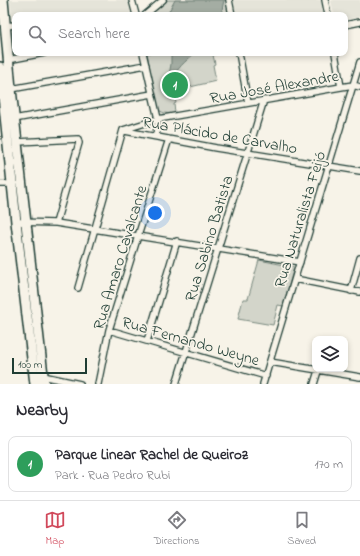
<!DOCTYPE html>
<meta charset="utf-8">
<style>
:root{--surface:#fff;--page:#f2f2f3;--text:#2b2b33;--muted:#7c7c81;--line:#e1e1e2;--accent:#d1495b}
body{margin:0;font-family:"Indie Flower",sans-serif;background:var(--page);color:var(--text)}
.controls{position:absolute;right:12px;bottom:12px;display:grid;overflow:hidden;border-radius:8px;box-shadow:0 2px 6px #0003}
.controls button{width:36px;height:36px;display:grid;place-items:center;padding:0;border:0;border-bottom:1px solid var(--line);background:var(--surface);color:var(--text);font:20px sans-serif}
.scale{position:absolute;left:12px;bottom:10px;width:75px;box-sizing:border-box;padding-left:4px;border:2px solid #1f3d34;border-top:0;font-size:11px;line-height:14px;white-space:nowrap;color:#1f3d34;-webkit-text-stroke:3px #f7f3e8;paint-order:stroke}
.you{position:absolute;left:155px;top:213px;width:14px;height:14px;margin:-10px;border:3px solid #fff;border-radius:50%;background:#1a73e8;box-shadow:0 0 0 6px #1a73e833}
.badge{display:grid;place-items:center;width:26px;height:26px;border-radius:50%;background:var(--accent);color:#fff;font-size:13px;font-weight:700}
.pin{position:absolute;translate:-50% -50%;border:2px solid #fff;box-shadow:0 1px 4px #0006}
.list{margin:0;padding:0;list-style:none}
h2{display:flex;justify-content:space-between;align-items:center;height:52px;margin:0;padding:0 16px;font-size:17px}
h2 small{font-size:13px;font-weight:400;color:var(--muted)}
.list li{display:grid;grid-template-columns:26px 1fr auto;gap:12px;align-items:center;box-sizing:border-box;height:56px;margin:0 8px 8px;padding:0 8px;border:1px solid var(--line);border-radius:8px}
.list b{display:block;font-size:15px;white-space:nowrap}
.list p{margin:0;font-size:13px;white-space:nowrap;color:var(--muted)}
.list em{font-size:13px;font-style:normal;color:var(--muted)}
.icon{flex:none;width:22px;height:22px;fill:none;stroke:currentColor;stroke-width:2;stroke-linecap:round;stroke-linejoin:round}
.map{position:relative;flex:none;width:360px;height:384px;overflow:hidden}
.search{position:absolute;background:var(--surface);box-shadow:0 2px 6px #0003;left:12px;right:12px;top:12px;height:44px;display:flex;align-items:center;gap:10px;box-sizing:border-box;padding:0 14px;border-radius:8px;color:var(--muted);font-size:15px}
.sheet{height:116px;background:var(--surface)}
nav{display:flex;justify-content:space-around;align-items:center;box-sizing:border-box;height:56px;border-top:1px solid var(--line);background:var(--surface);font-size:11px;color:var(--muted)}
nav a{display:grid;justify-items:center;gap:2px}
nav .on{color:var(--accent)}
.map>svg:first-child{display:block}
.built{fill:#e5e4d9}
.green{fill:#d3d5ca;stroke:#79897f}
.water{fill:#a4ada3;stroke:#6f8077}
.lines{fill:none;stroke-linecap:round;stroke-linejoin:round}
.minor-casing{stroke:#1f3d34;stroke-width:8}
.primary-casing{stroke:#1f3d34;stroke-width:12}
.minor{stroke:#f7f3e8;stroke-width:5.5}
.primary{stroke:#f7f3e8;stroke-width:9}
.labels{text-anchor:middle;stroke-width:3.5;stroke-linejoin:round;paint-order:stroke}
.street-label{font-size:16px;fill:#1f3d34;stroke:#f7f3e8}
</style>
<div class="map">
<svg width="360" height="384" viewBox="0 0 360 384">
<rect width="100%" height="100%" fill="#f7f3e8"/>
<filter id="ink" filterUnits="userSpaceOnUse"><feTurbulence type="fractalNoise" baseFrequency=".025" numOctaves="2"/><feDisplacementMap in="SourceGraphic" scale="8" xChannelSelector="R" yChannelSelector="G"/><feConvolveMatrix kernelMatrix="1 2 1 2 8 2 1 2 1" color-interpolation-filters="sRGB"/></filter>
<g filter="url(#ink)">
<path class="built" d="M10,0H128L131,14L105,15H15V20H12Z
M233,0H321L324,15H236Z
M334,0H360V17L345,20V15H334L331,1Z"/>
<path class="green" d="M166,0H226L229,15H150L160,7Z
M147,53H225L213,55L215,64L213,65L216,81L177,90L174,93L176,103L174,104L175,113C168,114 162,114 157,108Z
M259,260L294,267L283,306L278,305L273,325L238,319L243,299H248Z"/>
<path class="water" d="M175,0H224L221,15H167Z
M171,53H195C186,61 175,69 172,82L168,81L171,64Z"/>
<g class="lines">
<defs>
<path id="minor" d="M132,0L136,15
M229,0L232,15
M325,0L328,15
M145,15L163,0
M345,25L360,22
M5,26L15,25
M143,53L158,119L156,136
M239,53L248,103
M335,53L341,87
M8,60L44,53
M11,89L146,65
M14,119L152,94
M123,130L158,119L341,87L353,85L360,87
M125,131L216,148L360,171
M17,142L78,139L79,143L56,223
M0,184H12
M16,222L56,223L300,262
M295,279L360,292
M78,288L123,130
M351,291L360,258
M109,330L266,376
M147,341L177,241
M270,362L360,377
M43,376L80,384
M98,384L109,330L138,236L169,139
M176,384L264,100
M263,384L360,62
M314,384L318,371"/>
<path id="primary" d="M3,0L11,89L44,384
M0,67L16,222L35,384"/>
</defs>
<use href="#minor" class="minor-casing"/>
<use href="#primary" class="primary-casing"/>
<use href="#minor" class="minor"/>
<use href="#primary" class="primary"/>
</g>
</g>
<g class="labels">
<g class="street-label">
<text transform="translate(274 86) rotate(-10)" y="6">Rua José Alexandre</text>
<text transform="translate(220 134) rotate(10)" y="6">Rua Plácido de Carvalho</text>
<text transform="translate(299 219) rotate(-73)" y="6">Rua Naturalista Feijó</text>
<text transform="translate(208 238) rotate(-73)" y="6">Rua Sabino Batista</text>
<text transform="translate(119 257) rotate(-73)" y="6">Rua Amaro Cavalcante</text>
<text transform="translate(191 340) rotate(16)" y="6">Rua Fernando Weyne</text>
</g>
</g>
</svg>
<div class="controls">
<button><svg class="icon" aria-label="layers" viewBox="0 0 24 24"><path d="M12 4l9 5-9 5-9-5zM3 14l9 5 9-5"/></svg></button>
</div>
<div class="scale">100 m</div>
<div class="you"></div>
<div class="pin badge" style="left:175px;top:85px;background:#2e9e5b">1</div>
<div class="search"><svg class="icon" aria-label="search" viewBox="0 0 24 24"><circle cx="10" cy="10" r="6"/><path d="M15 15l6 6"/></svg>Search here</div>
</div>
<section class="sheet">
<h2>Nearby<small></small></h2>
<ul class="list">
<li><span class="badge" style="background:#2e9e5b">1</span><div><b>Parque Linear Rachel de Queiroz</b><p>Park · Rua Pedro Rubi</p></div><em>170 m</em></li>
</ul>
</section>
<nav>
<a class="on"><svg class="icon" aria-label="map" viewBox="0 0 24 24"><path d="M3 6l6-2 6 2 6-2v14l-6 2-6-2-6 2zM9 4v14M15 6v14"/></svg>Map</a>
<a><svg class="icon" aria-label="directions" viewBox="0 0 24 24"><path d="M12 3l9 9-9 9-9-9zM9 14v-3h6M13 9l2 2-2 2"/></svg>Directions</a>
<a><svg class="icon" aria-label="saved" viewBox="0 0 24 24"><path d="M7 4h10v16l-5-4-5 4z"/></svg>Saved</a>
</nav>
